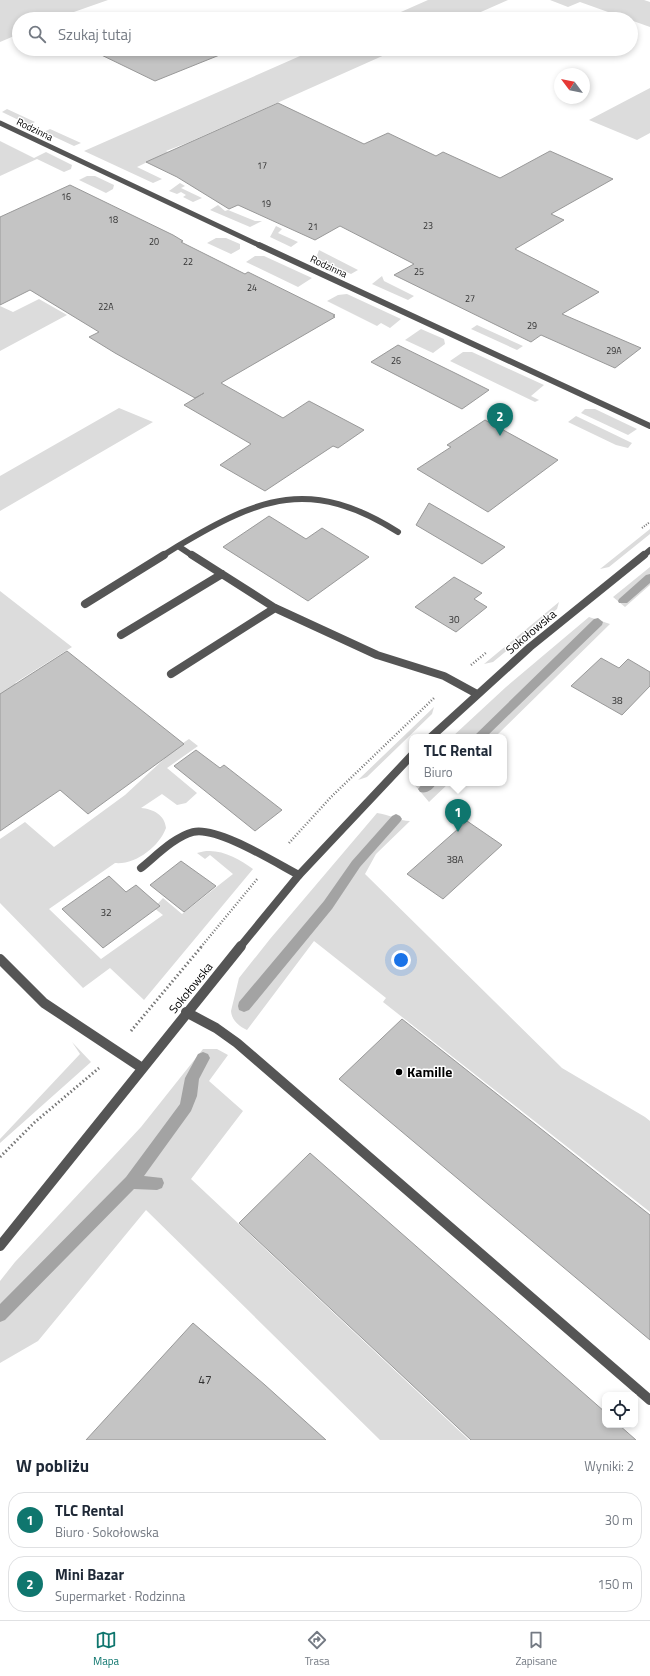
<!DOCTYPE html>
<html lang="pl">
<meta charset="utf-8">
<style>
:root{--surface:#fff;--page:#f6f6f7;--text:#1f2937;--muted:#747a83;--line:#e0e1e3;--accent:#0f766e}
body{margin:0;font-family:"Titillium Web",sans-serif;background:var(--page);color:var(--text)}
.controls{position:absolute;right:12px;bottom:12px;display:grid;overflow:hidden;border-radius:8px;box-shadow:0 2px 6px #0003}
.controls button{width:36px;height:36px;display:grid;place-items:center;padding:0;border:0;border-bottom:1px solid var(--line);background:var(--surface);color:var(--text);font:20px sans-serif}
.compass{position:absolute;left:554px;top:68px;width:36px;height:36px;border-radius:50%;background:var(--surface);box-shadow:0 2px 6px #0003;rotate:302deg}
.you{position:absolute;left:401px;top:960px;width:14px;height:14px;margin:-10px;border:3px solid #fff;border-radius:50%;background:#1a73e8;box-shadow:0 0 0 6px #1a73e833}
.badge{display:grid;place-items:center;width:26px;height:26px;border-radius:50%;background:var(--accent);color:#fff;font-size:13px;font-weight:700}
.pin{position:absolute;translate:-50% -33px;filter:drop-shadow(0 1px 2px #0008)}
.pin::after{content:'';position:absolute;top:21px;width:14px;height:12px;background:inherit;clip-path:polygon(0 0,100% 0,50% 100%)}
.popup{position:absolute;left:409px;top:734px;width:98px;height:52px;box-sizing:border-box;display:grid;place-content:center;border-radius:8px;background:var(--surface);filter:drop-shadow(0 1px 3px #0005);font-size:13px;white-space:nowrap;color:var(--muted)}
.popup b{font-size:15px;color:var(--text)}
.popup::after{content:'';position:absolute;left:50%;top:100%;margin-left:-8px;border:8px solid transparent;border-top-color:var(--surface)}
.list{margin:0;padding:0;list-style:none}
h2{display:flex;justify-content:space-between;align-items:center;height:52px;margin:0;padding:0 16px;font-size:17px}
h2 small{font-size:13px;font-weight:400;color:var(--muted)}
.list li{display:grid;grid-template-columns:26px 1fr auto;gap:12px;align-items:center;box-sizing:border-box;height:56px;margin:0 8px 8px;padding:0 8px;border:1px solid var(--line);border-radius:16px}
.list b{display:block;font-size:15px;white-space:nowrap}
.list p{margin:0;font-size:13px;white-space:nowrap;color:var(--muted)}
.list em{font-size:13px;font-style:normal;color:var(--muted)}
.icon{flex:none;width:22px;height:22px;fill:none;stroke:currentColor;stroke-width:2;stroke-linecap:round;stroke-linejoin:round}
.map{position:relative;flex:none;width:650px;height:1440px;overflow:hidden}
.search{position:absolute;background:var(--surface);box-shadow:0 2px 6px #0003;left:12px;right:12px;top:12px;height:44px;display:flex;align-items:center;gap:10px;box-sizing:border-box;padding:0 14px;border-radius:22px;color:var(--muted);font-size:15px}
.sheet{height:180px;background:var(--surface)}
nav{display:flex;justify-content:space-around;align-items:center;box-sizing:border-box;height:56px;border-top:1px solid var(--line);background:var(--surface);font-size:11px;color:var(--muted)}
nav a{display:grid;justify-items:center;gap:2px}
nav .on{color:var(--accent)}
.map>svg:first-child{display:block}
.green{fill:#dcdcdc}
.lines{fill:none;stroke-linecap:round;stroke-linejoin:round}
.stream{fill:#a3a3a3;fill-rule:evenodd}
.building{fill:#c4c4c4;stroke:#999}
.path-far2{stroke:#777;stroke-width:2;stroke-dasharray:1 1.5;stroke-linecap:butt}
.path-far1{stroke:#777;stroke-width:2.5;stroke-dasharray:1 2;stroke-linecap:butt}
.path{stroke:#777;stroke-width:3;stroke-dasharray:1.5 2.5;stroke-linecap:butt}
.service-far2{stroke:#555;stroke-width:6}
.service-far1{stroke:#555;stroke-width:8}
.service{stroke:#555;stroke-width:10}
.minor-far1{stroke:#555;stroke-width:5}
.minor{stroke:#555;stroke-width:6}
.tertiary-far2{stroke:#555;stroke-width:6}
.tertiary-far1{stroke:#555;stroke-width:8}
.tertiary{stroke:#555;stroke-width:10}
.poi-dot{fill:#000;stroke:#fff;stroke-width:1.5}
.labels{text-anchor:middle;stroke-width:3;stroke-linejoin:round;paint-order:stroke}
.far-number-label{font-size:9px;fill:#313131}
.far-street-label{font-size:10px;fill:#000;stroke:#fff}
.number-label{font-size:10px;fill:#313131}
.street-label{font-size:12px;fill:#000;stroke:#fff}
.near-number-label{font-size:12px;fill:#313131}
.near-poi-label{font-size:14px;font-weight:bold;fill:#000;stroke:#fff;text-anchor:start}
</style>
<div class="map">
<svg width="650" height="1440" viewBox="0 0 650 1440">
<rect width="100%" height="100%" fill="#fff"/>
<path class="green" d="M0,0H108L54,19H19V34L0,42Z
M428,0H508L465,19H385Z
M550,0H644L650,2V27L580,2L568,7Z
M316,49H398L187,143L166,151L168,152L137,167L162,179L153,183L84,151Z
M650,88V133L637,140L589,120Z
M7,109L35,122L29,125L2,112Z
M50,129L81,143L74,146L44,132Z
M0,141L34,158L46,152L72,165L71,169L64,172L37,159L0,176Z
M87,176H95L114,185L113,189L106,193L79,180Z
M180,183L185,186L181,188L202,198L193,202L183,197L186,195L181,192L177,194L169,191Z
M218,205L225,211L228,210L255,221H262L250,227L210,210Z
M276,226L282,229L278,233L298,242L291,247L270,237Z
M216,238H226L240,244V249L231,254L207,243Z
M319,250L358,270L351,274L316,258Z
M255,256H264L312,278L298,287L246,262Z
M382,276L384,281L414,296L408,300L372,284Z
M347,294L401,319L390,328L381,323L377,326L327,301L338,295Z
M39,299L67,315L0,351V306L13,312Z
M477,325L523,346L517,350L471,329Z
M421,329L444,339L445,344L433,353L405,340Z
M463,352H472L544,385L531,396L539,400L535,402L450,361Z
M119,408L153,422L0,511V476Z
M585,409H595L637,429L628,435L581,413Z
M576,416L632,443L628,448L616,445L568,422Z
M650,529V534L609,567L600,569Z
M650,567V585L625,607L613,597Z
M0,591L72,647L15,683L108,762L0,695Z
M559,602L557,609L493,662L484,664Z
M589,617L610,624L495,737H452L506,687Z
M434,707L432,714L367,777L358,780Z
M189,739L198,746L167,768L197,793L186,803L177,805L162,794L141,808C153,809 165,815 166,828C159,847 135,865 115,863L49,909L101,959L163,915L154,908L163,898L182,914L233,874L210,855L205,859L197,853C217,846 238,858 253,869L144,1000L110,968L83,988L0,903V839L25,822L54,847L125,795L164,759L162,757Z
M413,783H449L429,802Z
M377,813C388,814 399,821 410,821L376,854L365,874L562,1068L645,1117L650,1121V1212L383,1002L386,998L314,941L247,1030C239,1026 232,1021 231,1011L239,978L270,939Z
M72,1042L91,1062L0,1143V1139L80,1054Z
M203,1049H217L228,1055L209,1081L243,1111L191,1179L469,1440H380L146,1210L38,1341L0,1363V1281L15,1262L141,1127Z"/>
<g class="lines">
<path class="stream" d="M650,574V583L627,603H619L618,601L619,599L646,575Z
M598,618L603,622L602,625L486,737H473L594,619Z
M423,783H437C433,789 427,794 420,792L418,789Z
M396,814L400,816L402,819L400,822L360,867L332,909L249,1010L244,1012L239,1010L238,1006L239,1002L324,901L352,861L392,816Z
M203,1052L208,1054L210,1058L199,1079L197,1096L191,1111L144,1176L162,1178L164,1183L162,1188L157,1190L134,1189L5,1320L0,1322V1304L126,1177L180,1104L185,1078L198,1054Z"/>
</g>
<path class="building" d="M89,49H231L232,50L155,81Z
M278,103L364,144L388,133L436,156L443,152L500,178L550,151L613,179L551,214L564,220L515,249L599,292L562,314L641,348L615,368L541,335L531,342L394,275L414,264L340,226L315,240L238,205L229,209L177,177L146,162Z
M70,185L173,235L183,241L181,242L245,274L248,272L335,315L333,316L335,317L221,383L283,418L309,401L364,430L338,448L333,446L265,491L220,465L251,444L184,405L204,393L195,398L115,353L89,337L99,332L30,290L0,305V217Z
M398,345L457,374L489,390L462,409L371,362Z
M485,420L558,460L488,512L417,469L451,447L447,445Z
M429,503L505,547L482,564L416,525Z
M269,516L306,539L322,528L369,557L308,601L223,547Z
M454,577L482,593L474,599L487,607L456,632L415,607Z
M67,651L184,744L88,814L60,790L0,831V694Z
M601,658L619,668L628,659L650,672V686L622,715L571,686Z
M196,750L220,768L224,765L282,810L255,831L174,766Z
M467,821L502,845L443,899L407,874Z
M181,861L216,886L184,912L150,885Z
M109,876L126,892L136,885L160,906L103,948L62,909Z
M402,1019L650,1215V1340L339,1079Z
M310,1153L605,1412V1425H619L636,1440H471L239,1223Z
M193,1323L265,1385L326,1440H86Z"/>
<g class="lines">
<path class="path-far2" d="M642,528L650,522"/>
<path class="path-far1" d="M471,665L487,652
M289,843L331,797L434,698
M201,947L258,878"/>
<path class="path" d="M131,1031L202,946
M0,1157L35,1122L99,1068"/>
<path class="service-far2" d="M178,546C260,497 311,477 398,532
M162,556L178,546L193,556"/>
<path class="service-far1" d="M192,555L275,608L377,655L444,676L477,694
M85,604L164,555
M121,635L222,574
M171,674L275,608
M141,868C156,856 174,837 193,832C217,826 276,863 299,875"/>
<path class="service" d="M0,959L44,1003L142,1068
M186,1012L216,1028L237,1043L650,1400"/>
<path class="minor-far1" d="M0,123L261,246"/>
<path class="minor" d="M259,245L650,426"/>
<path class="tertiary-far2" d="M643,556L650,550"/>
<path class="tertiary-far1" d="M431,737L530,647L644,555
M240,947L299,875L412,755"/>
<path class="tertiary" d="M0,1246L241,946"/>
</g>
<circle class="poi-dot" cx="399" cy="1072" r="4"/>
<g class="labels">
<g class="far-number-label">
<text x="262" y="169">17</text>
<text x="66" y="200">16</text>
<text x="266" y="207">19</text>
<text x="113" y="223">18</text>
<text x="428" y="229">23</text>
<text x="313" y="230">21</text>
<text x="154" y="245">20</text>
<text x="188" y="265">22</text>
<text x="419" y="275">25</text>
<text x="252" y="291">24</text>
<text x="470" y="302">27</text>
<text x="106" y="310">22A</text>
<text x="532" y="329">29</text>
<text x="614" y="354">29A</text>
<text x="396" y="364">26</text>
</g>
<g class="far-street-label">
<text transform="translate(35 129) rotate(26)" y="4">Rodzinna</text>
<text transform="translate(329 266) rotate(25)" y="4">Rodzinna</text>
</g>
<g class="number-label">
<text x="454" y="623">30</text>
<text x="617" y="704">38</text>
<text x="455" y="863">38A</text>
<text x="106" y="916">32</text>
</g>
<g class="street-label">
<text transform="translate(531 632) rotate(-40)" y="4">Sokołowska</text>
<text transform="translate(191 988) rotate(-51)" y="4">Sokołowska</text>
</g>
<g class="near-number-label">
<text x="205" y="1384">47</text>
</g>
<g class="near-poi-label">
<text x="407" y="1077">Kamille</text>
</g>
</g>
</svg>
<div class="controls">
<button><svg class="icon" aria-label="locate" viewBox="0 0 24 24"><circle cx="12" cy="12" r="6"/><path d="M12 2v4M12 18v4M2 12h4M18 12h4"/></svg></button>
</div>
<svg class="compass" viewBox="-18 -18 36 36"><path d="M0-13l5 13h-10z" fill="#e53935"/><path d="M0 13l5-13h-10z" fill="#747a83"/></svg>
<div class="you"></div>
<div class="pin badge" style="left:458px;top:832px">1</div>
<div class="popup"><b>TLC Rental</b>Biuro</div>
<div class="pin badge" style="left:500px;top:436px">2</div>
<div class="search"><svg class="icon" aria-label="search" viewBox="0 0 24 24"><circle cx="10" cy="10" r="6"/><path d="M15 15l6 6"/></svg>Szukaj tutaj</div>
</div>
<section class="sheet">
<h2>W pobliżu<small>Wyniki: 2</small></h2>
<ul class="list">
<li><span class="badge">1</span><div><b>TLC Rental</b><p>Biuro · Sokołowska</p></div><em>30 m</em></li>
<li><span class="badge">2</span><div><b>Mini Bazar</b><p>Supermarket · Rodzinna</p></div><em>150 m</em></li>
</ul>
</section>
<nav>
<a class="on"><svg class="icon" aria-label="map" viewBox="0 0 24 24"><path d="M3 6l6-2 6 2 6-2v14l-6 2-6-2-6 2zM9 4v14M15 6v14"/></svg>Mapa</a>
<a><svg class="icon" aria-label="directions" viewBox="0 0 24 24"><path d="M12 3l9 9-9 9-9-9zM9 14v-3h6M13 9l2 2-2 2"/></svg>Trasa</a>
<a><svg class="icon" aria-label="saved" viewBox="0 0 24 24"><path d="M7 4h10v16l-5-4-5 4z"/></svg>Zapisane</a>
</nav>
